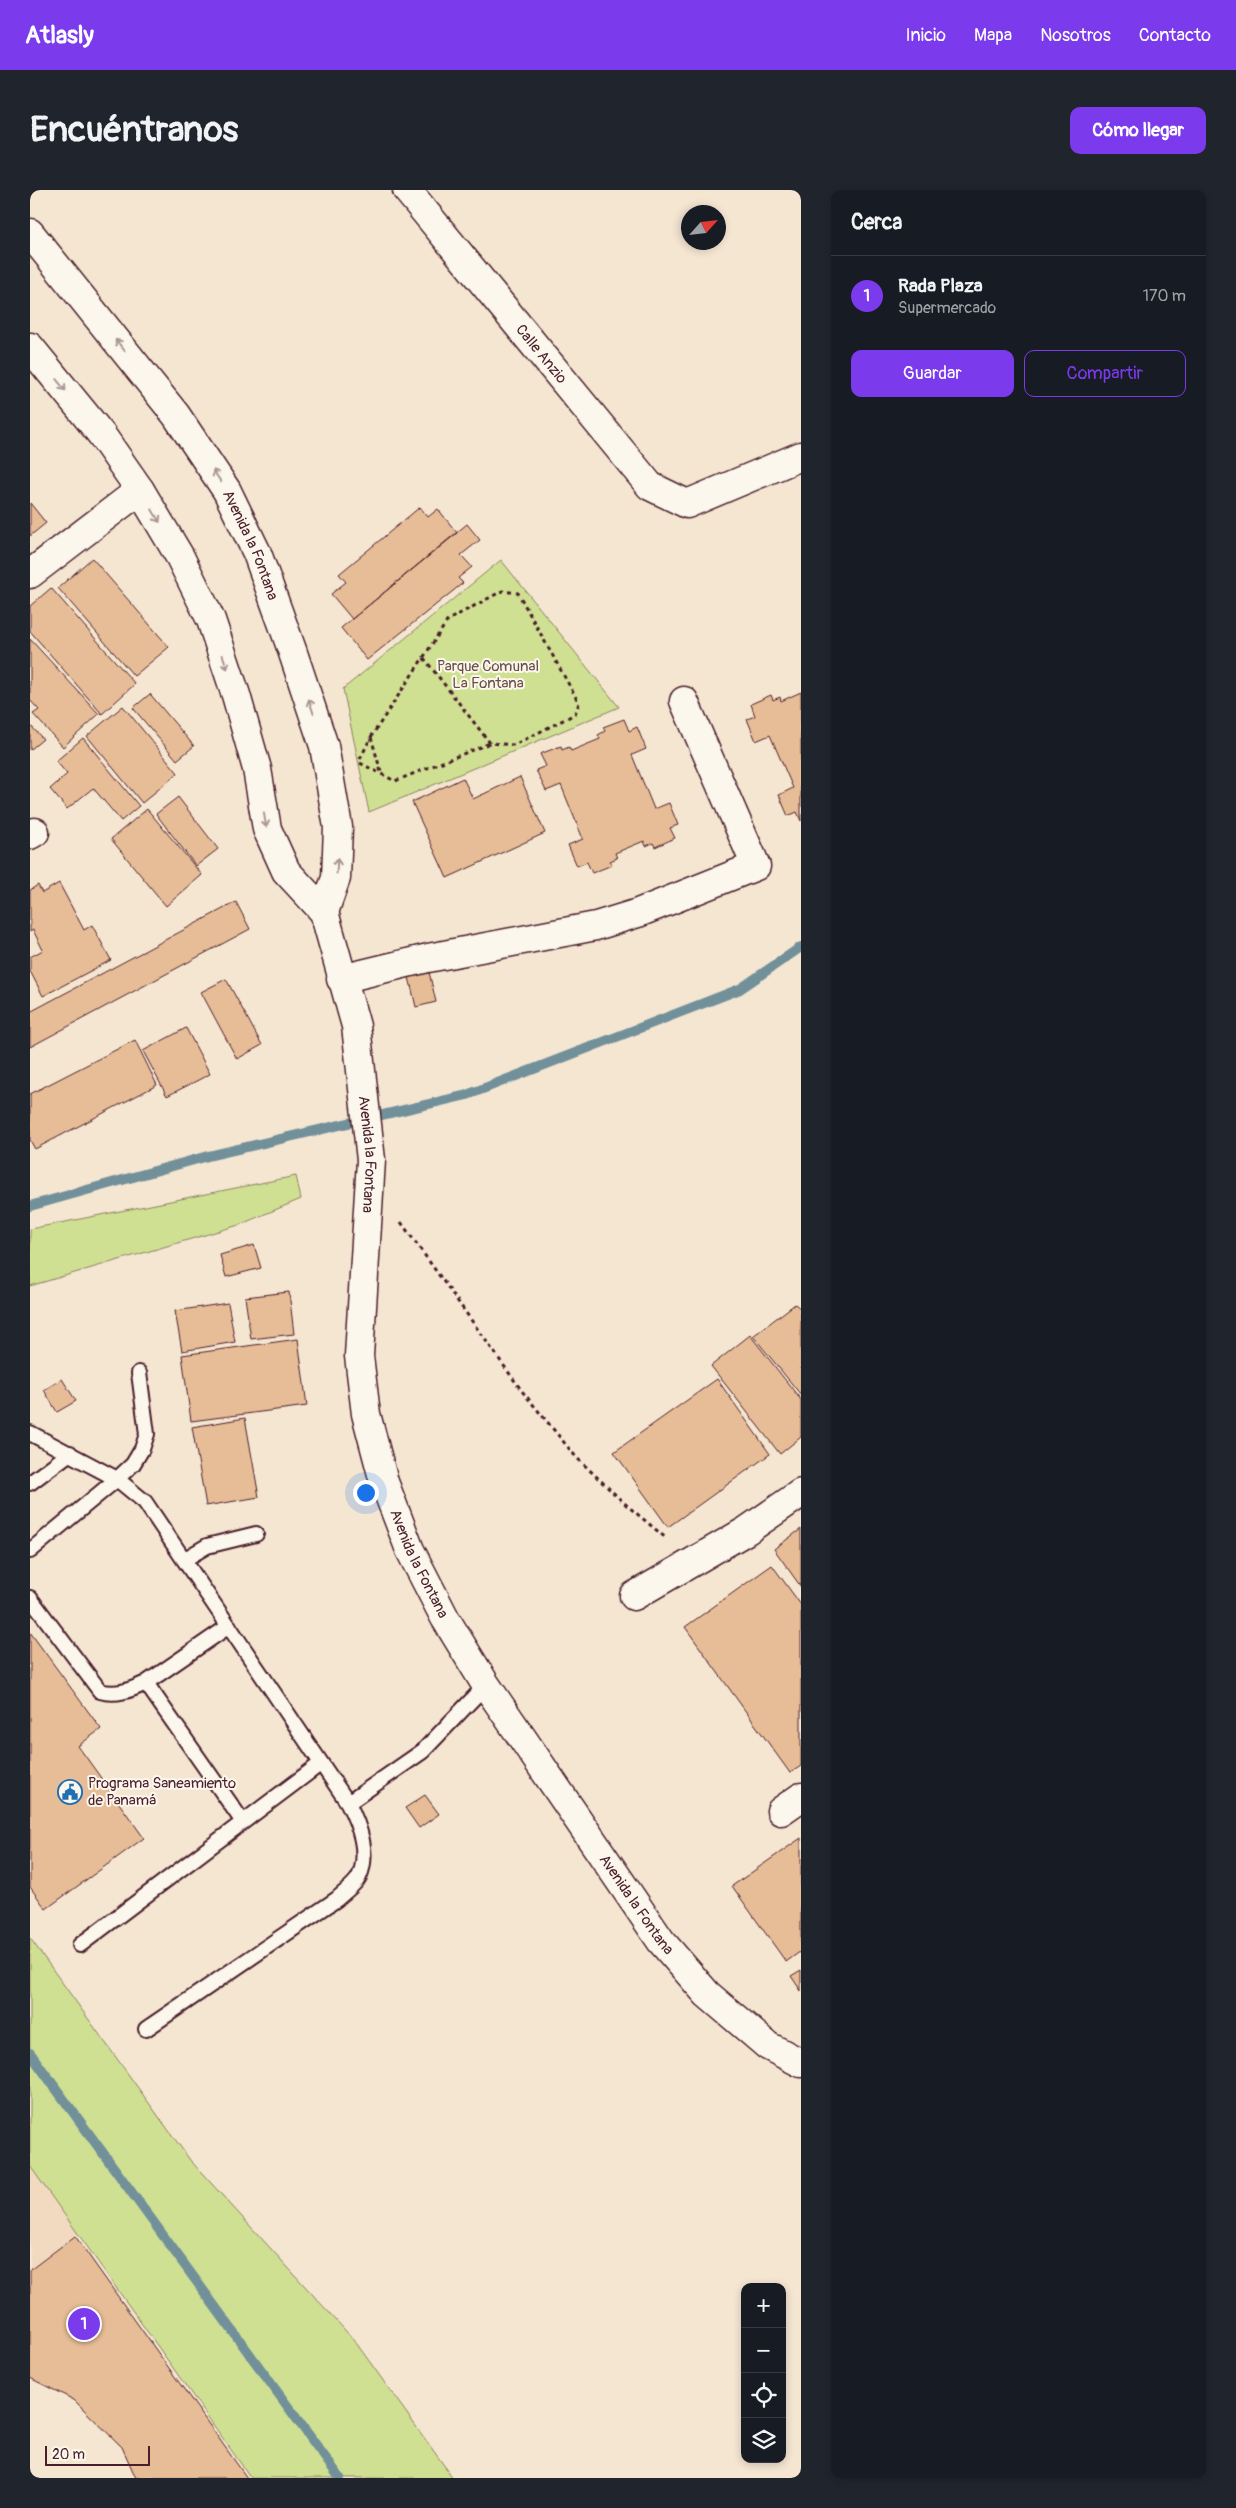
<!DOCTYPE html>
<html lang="es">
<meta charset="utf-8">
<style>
:root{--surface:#171b24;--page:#20242c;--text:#f1f3f6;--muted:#9ea1a6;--line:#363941;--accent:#7c3aed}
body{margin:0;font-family:Pangolin,sans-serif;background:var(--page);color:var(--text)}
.controls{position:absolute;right:15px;bottom:15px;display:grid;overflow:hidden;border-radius:10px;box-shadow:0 2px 8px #0003}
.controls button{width:45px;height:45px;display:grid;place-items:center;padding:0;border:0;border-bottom:1px solid var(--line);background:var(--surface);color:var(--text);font:25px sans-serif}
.compass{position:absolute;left:651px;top:15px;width:45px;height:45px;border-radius:50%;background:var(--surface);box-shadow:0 2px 8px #0003;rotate:63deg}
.scale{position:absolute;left:15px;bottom:12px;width:105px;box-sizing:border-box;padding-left:5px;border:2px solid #4a1f2b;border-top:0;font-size:14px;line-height:18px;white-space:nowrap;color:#4a1f2b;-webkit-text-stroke:4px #fbf7ec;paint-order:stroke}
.you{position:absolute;left:335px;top:1302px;width:18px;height:18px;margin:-12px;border:4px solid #fff;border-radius:50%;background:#1a73e8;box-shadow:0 0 0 8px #1a73e833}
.badge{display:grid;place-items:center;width:32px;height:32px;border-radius:50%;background:var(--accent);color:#fff;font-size:16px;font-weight:700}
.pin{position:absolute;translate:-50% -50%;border:2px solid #fff;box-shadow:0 1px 5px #0006}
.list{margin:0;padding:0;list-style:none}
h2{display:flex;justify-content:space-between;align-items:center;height:65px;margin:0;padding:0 20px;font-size:21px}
h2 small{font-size:16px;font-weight:400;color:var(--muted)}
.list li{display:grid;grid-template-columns:32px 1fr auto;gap:15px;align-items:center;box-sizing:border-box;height:80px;padding:0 20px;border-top:1px solid var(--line)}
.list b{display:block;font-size:19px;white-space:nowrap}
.list p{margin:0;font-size:16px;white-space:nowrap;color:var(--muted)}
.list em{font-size:16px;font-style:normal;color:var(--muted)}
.actions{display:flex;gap:10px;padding:15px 20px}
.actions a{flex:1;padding:11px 0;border:1px solid var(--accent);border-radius:10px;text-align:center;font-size:18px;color:var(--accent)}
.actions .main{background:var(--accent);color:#fff}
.icon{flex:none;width:28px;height:28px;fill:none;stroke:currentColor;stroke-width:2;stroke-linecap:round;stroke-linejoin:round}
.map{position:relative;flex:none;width:771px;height:2288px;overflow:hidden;border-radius:10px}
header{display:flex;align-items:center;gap:30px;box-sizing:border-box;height:70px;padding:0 25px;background:var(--accent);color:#fff}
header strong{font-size:24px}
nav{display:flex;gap:28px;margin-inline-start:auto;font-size:18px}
.intro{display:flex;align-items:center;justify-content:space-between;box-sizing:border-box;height:120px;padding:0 30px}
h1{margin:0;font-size:35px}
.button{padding:12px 22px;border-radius:10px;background:var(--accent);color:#fff;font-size:18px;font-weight:700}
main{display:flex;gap:30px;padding:0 30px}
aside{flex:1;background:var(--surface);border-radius:10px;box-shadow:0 2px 8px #0003}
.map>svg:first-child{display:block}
.built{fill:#f1dac0}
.green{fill:#cfe093;stroke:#8c805f}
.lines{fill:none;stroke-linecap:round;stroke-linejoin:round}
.stream{stroke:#71909a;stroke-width:10}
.building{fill:#e7bd97;stroke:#4a1f2b}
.lane-casing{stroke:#4a1f2b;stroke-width:18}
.street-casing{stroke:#4a1f2b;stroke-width:31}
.path{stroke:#4a1f2b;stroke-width:3;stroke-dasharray:4 4;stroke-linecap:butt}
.lane{stroke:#fbf7ec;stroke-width:14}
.street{stroke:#fbf7ec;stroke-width:28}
.oneway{stroke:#ab9695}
.labels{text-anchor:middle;stroke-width:4;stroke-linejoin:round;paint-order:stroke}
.street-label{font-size:15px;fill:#4a1f2b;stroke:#fbf7ec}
.park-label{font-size:15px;fill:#6b4f45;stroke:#fbf7ec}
.poi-label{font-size:15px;fill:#4a1f2b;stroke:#fbf7ec;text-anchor:start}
</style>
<header>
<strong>Atlasly</strong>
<nav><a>Inicio</a><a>Mapa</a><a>Nosotros</a><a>Contacto</a></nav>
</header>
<div class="intro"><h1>Encuéntranos</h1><a class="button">Cómo llegar</a></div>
<main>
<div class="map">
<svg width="771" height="2288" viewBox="0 0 771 2288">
<rect width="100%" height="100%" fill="#f5e6d2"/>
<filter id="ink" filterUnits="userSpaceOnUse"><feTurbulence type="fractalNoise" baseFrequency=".02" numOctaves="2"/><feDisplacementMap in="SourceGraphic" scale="10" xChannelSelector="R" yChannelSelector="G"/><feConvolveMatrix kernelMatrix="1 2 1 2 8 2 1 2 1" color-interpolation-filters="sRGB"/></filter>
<g filter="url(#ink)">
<path class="built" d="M0,1976L48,2043L0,2080Z"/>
<path class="green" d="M471,370L589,517L339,622L313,499Z
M266,986L271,1009L209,1035L0,1096V1039Z
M0,1748L160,1970L324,2150L423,2288H221L0,1976Z"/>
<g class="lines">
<path class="stream" d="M0,1016L178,966L437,905L710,799L771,757
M0,1863L310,2288"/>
</g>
<path class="building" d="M0,313L16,333L0,346Z
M390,317L398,327L408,319L427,343L322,429L301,404L316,392L309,384Z
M437,334L450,350L431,365L442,377L428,388L433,393L337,470L311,438Z
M62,368L139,457L104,486L28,398Z
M21,398L105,494L72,524L0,441V416Z
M0,449L69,524L33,557L3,524L9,520L0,510Z
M771,502V631L767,622L758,626L749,605L763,598L740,545L726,551L717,529L725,526L721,514L741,505L743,510L750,507L751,511Z
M120,504L164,556L147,570L103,518Z
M93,516L148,583L112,613L57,546Z
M594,529L599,541L607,537L616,559L602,565L624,619L639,613L648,635L640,638L645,648L625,657L623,653L616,656L614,651L585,663L587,668L580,671L582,675L562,683L557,672L547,676L538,655L553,649L531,595L516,601L506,580L516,576L510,564L531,556L532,560L539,557L541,561L570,549L568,545L575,541L573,537Z
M0,535L13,549L0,560Z
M53,548L109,616L91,631L63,598L37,619L20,599L37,584L26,571Z
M490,587L515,643L417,688L382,612L433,588L443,609Z
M148,607L188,659L166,676L126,624Z
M117,619L172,685L136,716L81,649Z
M29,693L54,740L62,735L81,770L13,806L0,781V767L13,760L3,740L0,742V700L8,695L12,703Z
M206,712L220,739L0,857V822Z
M399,782L406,812L386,817L379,787Z
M196,789L232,855L207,869L171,802Z
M156,838L180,884L137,906L113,861Z
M105,850L127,895L5,959L0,950V904Z
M224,1055L231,1078L196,1087L190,1065Z
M259,1102L264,1144L221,1149L215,1107Z
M198,1113L205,1152L152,1161L145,1121Z
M765,1114L771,1119V1205L723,1146Z
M720,1145L771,1210V1247L750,1264L681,1176Z
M268,1149L277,1216L161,1231L152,1165Z
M32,1189L46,1211L27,1222L14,1200Z
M687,1189L740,1264L638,1337L584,1262Z
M215,1228L229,1307L176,1316L162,1237Z
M771,1339V1397L744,1359Z
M742,1375L771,1415V1576L760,1583L655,1437Z
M0,1442L71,1539L48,1556L114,1648L16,1719L0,1697Z
M395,1605L409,1624L389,1638L375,1618Z
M771,1648V1761L756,1772L702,1696Z
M771,1780V1801L761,1786Z
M45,2046L217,2288H106L92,2257L44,2210L0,2188V2080Z"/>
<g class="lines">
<defs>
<path id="lane" d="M0,1243L87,1289L115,1312L318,1613C329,1635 340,1663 329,1687C325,1695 313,1703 307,1709L116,1839
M0,1293L40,1263
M0,1361L87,1289L103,1274L112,1259L117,1244L109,1183
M155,1369L177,1356L226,1344
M0,1408L70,1501C86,1506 101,1500 116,1493L199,1436
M116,1493L213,1632
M318,1613L393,1561L456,1495
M50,1755L290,1574"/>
<g id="street">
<path id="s1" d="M377,0L620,296L657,314L771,266"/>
<path id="s2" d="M0,43L146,225L197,301L227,363L262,460L294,556L308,637L306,688L294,722"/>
<path id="s3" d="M0,157L71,244L110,300L150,367L181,430L206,505L227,579L237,639L256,681L294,722L326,836L341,970L329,1166L336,1224L354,1292L380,1360L415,1428L456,1495L631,1751L677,1804L738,1856L771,1873"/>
<path d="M0,384L110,300"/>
<path d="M0,645L5,642"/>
<path d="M311,789L398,768L566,736L608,723L726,676L654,511"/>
<path d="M604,1406L716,1341L771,1303"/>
<path d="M751,1621L771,1607"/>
</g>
</defs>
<use href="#lane" class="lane-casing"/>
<use href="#street" class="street-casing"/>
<path class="path" d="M341,547L351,582
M330,569L341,547L418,430L472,401L488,403L549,513L545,524L484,555L460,553L393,467
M330,573L365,591L460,553
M371,1032L492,1201L546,1267L593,1312L637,1349"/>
<use href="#lane" class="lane"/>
<use href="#street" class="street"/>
</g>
<defs><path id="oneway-shaft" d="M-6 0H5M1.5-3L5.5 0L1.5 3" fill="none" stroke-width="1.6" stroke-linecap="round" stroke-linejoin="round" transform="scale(1.25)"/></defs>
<g class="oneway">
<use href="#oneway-shaft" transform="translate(90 155) rotate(-129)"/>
<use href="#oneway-shaft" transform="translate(31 195) rotate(51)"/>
<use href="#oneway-shaft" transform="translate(187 286) rotate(-124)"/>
<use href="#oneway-shaft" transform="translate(126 326) rotate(59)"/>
<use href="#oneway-shaft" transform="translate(195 472) rotate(71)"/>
<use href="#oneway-shaft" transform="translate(281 516) rotate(-108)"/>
<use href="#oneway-shaft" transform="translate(235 630) rotate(81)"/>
<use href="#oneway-shaft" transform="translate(307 676) rotate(-87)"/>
</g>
</g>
<defs>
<symbol id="civic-ring" viewBox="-11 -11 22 22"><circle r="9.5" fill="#fbf7ec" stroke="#1f6fb2" stroke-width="1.5"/><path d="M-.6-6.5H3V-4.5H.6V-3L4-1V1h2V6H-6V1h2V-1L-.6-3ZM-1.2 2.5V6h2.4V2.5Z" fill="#1f6fb2"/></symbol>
</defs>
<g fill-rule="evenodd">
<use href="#civic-ring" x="26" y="1588" width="28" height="28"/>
</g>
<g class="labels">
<g class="street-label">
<text dy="5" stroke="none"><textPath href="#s1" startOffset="212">Calle Anzio</textPath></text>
<text dy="5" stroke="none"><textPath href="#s2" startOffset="384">Avenida la Fontana</textPath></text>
<text dy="5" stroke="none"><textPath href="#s3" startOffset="895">Avenida la Fontana</textPath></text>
<text dy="5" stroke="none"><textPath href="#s3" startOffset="1315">Avenida la Fontana</textPath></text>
<text dy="5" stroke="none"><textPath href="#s3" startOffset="1720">Avenida la Fontana</textPath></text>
</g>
<g class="park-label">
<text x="458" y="481">Parque Comunal<tspan x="458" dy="17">La Fontana</tspan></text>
</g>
<g class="poi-label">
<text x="58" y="1598">Programa Saneamiento<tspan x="58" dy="17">de Panamá</tspan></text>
</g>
</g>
</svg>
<div class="controls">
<button>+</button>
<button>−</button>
<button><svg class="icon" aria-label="locate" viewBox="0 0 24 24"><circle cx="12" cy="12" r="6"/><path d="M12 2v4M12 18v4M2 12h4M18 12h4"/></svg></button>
<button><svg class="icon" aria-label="layers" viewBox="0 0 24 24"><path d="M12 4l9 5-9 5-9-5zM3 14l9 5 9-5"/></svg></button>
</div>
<svg class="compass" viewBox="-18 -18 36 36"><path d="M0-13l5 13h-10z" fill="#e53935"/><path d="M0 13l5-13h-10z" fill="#9ea1a6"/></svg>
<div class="scale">20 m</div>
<div class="you"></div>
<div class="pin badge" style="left:54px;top:2134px">1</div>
</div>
<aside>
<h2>Cerca<small></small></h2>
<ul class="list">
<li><span class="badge">1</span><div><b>Rada Plaza</b><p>Supermercado</p></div><em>170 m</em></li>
</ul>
<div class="actions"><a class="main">Guardar</a><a>Compartir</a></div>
</aside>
</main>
